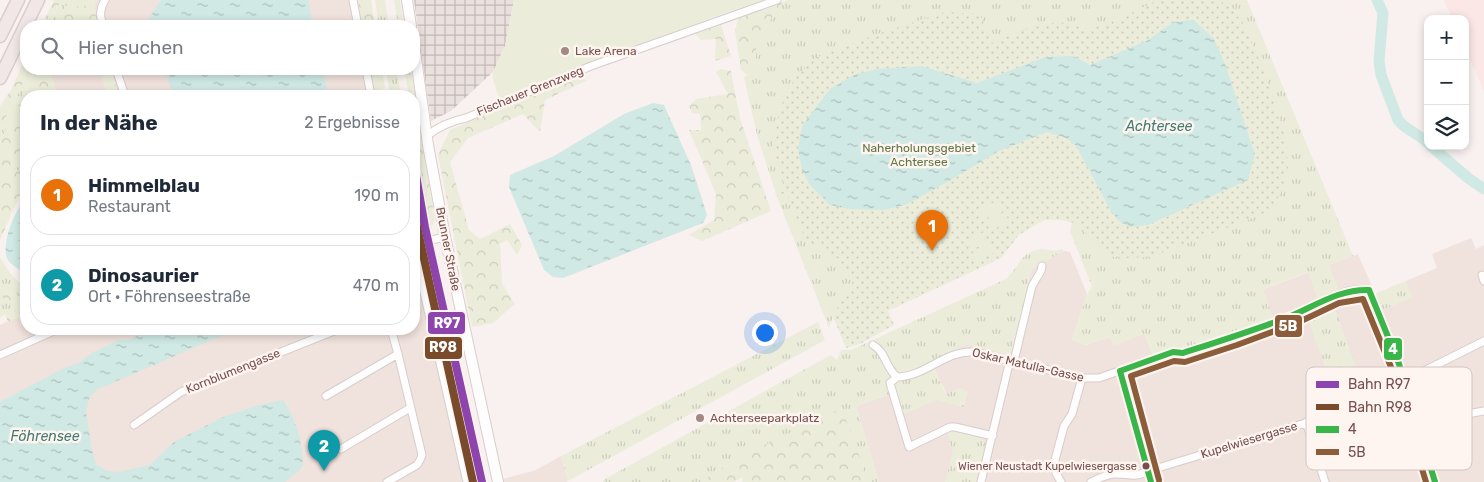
<!DOCTYPE html>
<html lang="de">
<meta charset="utf-8">
<style>
:root{--surface:#fff;--page:#f2f2f3;--text:#1f2937;--muted:#747a83;--line:#e0e1e3;--accent:#111827}
body{margin:0;font-family:Rubik,sans-serif;background:var(--page);color:var(--text)}
.controls{position:absolute;right:15px;top:15px;display:grid;overflow:hidden;border-radius:10px;box-shadow:0 2px 8px #0003}
.controls button{width:45px;height:45px;display:grid;place-items:center;padding:0;border:0;border-bottom:1px solid var(--line);background:var(--surface);color:var(--text);font:25px sans-serif}
.you{position:absolute;left:764px;top:332px;width:18px;height:18px;margin:-12px;border:4px solid #fff;border-radius:50%;background:#1a73e8;box-shadow:0 0 0 8px #1a73e833}
.badge{display:grid;place-items:center;width:32px;height:32px;border-radius:50%;background:var(--accent);color:#fff;font-size:16px;font-weight:700}
.pin{position:absolute;translate:-50% -41px;filter:drop-shadow(0 1px 2px #0008)}
.pin::after{content:'';position:absolute;top:26px;width:18px;height:15px;background:inherit;clip-path:polygon(0 0,100% 0,50% 100%)}
.list{margin:0;padding:0;list-style:none}
h2{display:flex;justify-content:space-between;align-items:center;height:65px;margin:0;padding:0 20px;font-size:21px}
h2 small{font-size:16px;font-weight:400;color:var(--muted)}
.list li{display:grid;grid-template-columns:32px 1fr auto;gap:15px;align-items:center;box-sizing:border-box;height:80px;margin:0 10px 10px;padding:0 10px;border:1px solid var(--line);border-radius:20px}
.list b{display:block;font-size:19px;white-space:nowrap}
.list p{margin:0;font-size:16px;white-space:nowrap;color:var(--muted)}
.list em{font-size:16px;font-style:normal;color:var(--muted)}
.icon{flex:none;width:28px;height:28px;fill:none;stroke:currentColor;stroke-width:2;stroke-linecap:round;stroke-linejoin:round}
.map{position:relative;flex:none;width:1484px;height:482px;overflow:hidden}
.search{position:absolute;background:var(--surface);box-shadow:0 2px 8px #0003;left:20px;top:20px;width:400px;height:55px;display:flex;align-items:center;gap:12px;box-sizing:border-box;padding:0 18px;border-radius:20px;color:var(--muted);font-size:19px}
.panel{position:absolute;background:var(--surface);box-shadow:0 2px 8px #0003;left:20px;top:90px;width:400px;height:245px;border-radius:20px}
.map>svg:first-child{display:block}
.residential{fill:#f0e2dd}
.commercial{fill:#fae7e6}
.industrial{fill:url(#industrial-grid)}
.grass{fill:url(#grass-tufts)}
.forest{fill:url(#forest-crowns)}
.park{fill:url(#park-dots)}
.pitch{fill:#ebedda}
.water{fill:url(#water-ripples)}
.lines{fill:none;stroke-linecap:round;stroke-linejoin:round}
.river{stroke:#d0e9e4;stroke-width:11}
.street-casing{stroke:#d7cdcc;stroke-width:9}
.secondary-casing{stroke:#d9cecc;stroke-width:12}
.highway-casing{stroke:#d9cdcc;stroke-width:15}
.street{stroke:#fefdfd;stroke-width:7}
.secondary{stroke:#fefdfd;stroke-width:10}
.highway{stroke:#f1e7e6;stroke-width:12}
.bus-1-casing{stroke:#fef5f1;stroke-width:10}
.bus-2-casing{stroke:#fef5f1;stroke-width:10}
.bus-1{stroke:#39b54a;stroke-width:6}
.bus-2{stroke:#8b5d3b;stroke-width:6}
.rail-1-casing{stroke:#fef5f1;stroke-width:11}
.rail-2-casing{stroke:#fef5f1;stroke-width:11}
.rail-1{stroke:#8e44ad;stroke-width:8}
.rail-2{stroke:#7a4b2a;stroke-width:8}
.poi-dot{fill:#a48886;stroke:#fef5f1;stroke-width:2}
.bus-dot{fill:#77504e;stroke:#fef5f1;stroke-width:2}
.labels{text-anchor:middle;stroke-width:5;stroke-linejoin:round;paint-order:stroke}
.bus-label{font-size:11px;fill:#77504e;stroke:#fef5f1;text-anchor:end}
.poi-label{font-size:12px;fill:#77504e;stroke:#fef5f1;text-anchor:start}
.street-label{font-size:12px;fill:#77504e;stroke:#fef5f1}
.park-label{font-size:12px;fill:#627643;stroke:#fef5f1}
.water-label{font-size:14px;font-style:italic;fill:#427b72;stroke:#fef5f1}
.key{fill:#fef5f1;stroke:#d6c4c0;stroke-width:1}
.key-label{font-size:14px;fill:#77504e}
.line-badge{stroke:#fef5f1;stroke-width:2}
.badge-label{font-size:14px;text-anchor:middle;font-weight:bold;fill:#fff}
</style>
<div class="map">
<svg width="1484" height="482" viewBox="0 0 1484 482">
<defs>
<pattern id="industrial-grid" width="8" height="8" patternUnits="userSpaceOnUse" patternTransform="scale(1.25)"><rect width="8" height="8" fill="#eae0de"/><path d="M0 4h8M4 0v8" fill="none" stroke="#c2b8b6"/></pattern>
<pattern id="grass-tufts" width="24" height="20" patternUnits="userSpaceOnUse" patternTransform="scale(1.25)"><rect width="24" height="20" fill="#ebedda"/><path d="M3 7l-1-3M5 7V3M7 7l1-3M15 17l-1-3M17 17v-4M19 17l1-3" fill="none" stroke="#cdcdbd"/></pattern>
<pattern id="forest-crowns" width="20" height="18" patternUnits="userSpaceOnUse" patternTransform="scale(1.25)"><rect width="20" height="18" fill="#ebedda"/><path d="M2 6a3 3 0 1 1 6 0M12 15a3 3 0 1 1 6 0" fill="none" stroke="#cdcdbd"/></pattern>
<pattern id="park-dots" width="8" height="8" patternUnits="userSpaceOnUse" patternTransform="scale(1.25)"><rect width="8" height="8" fill="#ebedda"/><path d="M2 2h.1M6 6h.1" fill="none" stroke="#cdcdbd" stroke-width="1.8" stroke-linecap="round"/></pattern>
<pattern id="water-ripples" width="26" height="14" patternUnits="userSpaceOnUse" patternTransform="scale(1.25)"><rect width="26" height="14" fill="#d0e9e4"/><path d="M2 4q2-2 4 0t4 0M15 11q2-2 4 0t4 0" fill="none" stroke="#aebfbb"/></pattern>
</defs>
<rect width="100%" height="100%" fill="#f8f1ef"/>
<path class="residential" d="M97,0H358L363,26H99L94,4Z
M61,69H100L108,96H58L50,73Z
M110,69H370L375,96H119Z
M414,222L470,482H0V325L26,314V329H414Z
M1471,238L1476,249L1484,245V482H879L856,406L894,393L902,415L960,388L947,394L930,362L967,344L1012,355L1031,269L1063,251L1070,252L1087,294L1072,340L1086,345L1110,337L1114,345L1358,254L1375,294L1437,268L1432,254Z
M561,456L568,481L566,482H503V479L536,470Z"/>
<path class="commercial" d="M1444,0H1484V91L1465,48V19H1452Z"/>
<path class="industrial" d="M414,0H514L505,46L493,72L451,111L431,121Z"/>
<path class="grass" d="M61,0H92L82,9L68,3L55,26H49Z
M375,0H385L389,26H379Z
M788,0H1186L871,234L842,338L833,316L829,328L777,197L757,135L744,77L756,70V40L783,2Z
M1191,0H1247L1353,256L1329,265L1339,290L1317,298L1308,272L1263,289L1273,318L1182,349L1174,347L1152,354L1144,334L1114,345L1109,337L1086,345L1072,340L1087,294L1092,287L1070,231L1072,223L1076,221Z
M30,69H36L0,142V129Z
M386,69H396L401,96H390Z
M26,139V164L10,177Z
M414,178L423,237L417,236L414,222Z
M1041,249L1055,251L1062,249L1063,251L1031,269L1012,355L967,344L930,362L946,394L960,388L968,392L964,407L936,400L902,415L894,393L856,406L879,482H864L863,465L738,458L700,482H604L603,480L831,355L837,360L841,350H851L1006,279C1021,265 1019,253 1041,249Z
M0,257C7,268 14,281 26,287V297L9,295L0,287Z
M1406,281L1412,298L1381,310L1375,294Z
M0,297L11,302L26,299V307L5,314L0,318Z
M1334,306L1356,367L1328,376L1307,315Z
M818,322L825,340L568,481L561,456Z
M956,430L980,437L986,442L976,482H945L953,451L947,433Z"/>
<path class="forest" d="M54,0H61L49,26H41Z
M92,0H97L94,4L99,26H55L68,3L82,8Z
M358,0H371L375,26H363Z
M394,0H400L404,26H398Z
M783,2L756,40V70L747,75L741,70L735,31L738,19Z
M721,25L731,56L715,61L716,39L701,40L695,34Z
M26,56V69H30L0,129V106L11,90Z
M36,69H49L58,96H26V139L11,176L26,164V188L22,190L0,240V142Z
M100,69H110L119,96H108Z
M370,69H382L385,88L374,91Z
M404,69H411L435,220L430,231L414,127V96H409Z
M721,69L731,71L740,118L771,211L702,241L689,235L714,220L716,194L689,130H701L700,114L692,113L689,106L696,99L728,94L716,72Z
M573,77L588,80L545,100L540,132L523,114L468,138L450,162L469,230L480,239L510,224L522,245L517,255L507,240L500,244L502,283L515,304L493,323L472,327L438,155L450,130Z
M0,287L9,295L26,297V299L11,302L0,297Z
M26,307V314L8,322L5,314Z
M835,411L845,417L863,466L864,482H742L743,477L733,482H700L738,458Z"/>
<path class="park" d="M1158,0H1219L1232,9L1243,23L1263,68L1286,140L1288,167L1281,193L1268,212L1151,257L1128,258L1113,257L1096,245L1076,221L1072,223L1063,220H1044L1019,235L1001,258L888,311L894,325L860,344L846,348L833,316L853,281C839,255 832,252 806,241L787,194L777,197L776,193L786,191L773,148L779,111L788,89L799,74L815,58L877,34L945,12L980,14L992,43C1014,34 1042,20 1067,23C1074,24 1082,30 1089,29C1109,25 1139,9 1158,0Z"/>
<path class="pitch" d="M514,0H763L714,17L500,101L493,80V72L505,46Z
M998,200L1003,210L985,219L980,210Z
M1004,212L1009,221L991,231L986,222Z
M984,232L988,241L970,251L966,241Z
M990,243L995,252L977,262L972,253Z"/>
<path class="water" d="M161,0H308L313,26H151L149,18Z
M1194,20L1214,39L1225,64L1255,154L1248,180L1148,225L1130,227L1120,222L1111,211L1076,146L1066,138L1047,132L999,151L944,184L905,205L884,210L848,209L830,205L810,185L802,170L798,149L802,126L830,89L856,74L878,69L922,66L977,83L1046,57L1074,56L1090,65L1148,40L1173,22Z
M164,69H323L327,90L320,96H174Z
M653,103L664,105L691,165L707,215L703,223L563,278L553,277L544,270L509,187L510,175L554,156L624,114Z
M26,201V275C21,270 12,266 8,260C0,248 14,208 26,201Z
M144,329L154,330L157,329H237L96,390L89,399L86,412L92,450L96,464L107,471L119,472L150,465L174,442L223,417L259,405L283,400C296,419 302,441 303,465L299,471L285,482H0V402L62,369L80,362L92,353L119,340H129L137,336L138,331Z"/>
<g class="lines">
<path class="river" d="M1377,0L1383,13L1379,61L1381,75L1398,120C1406,130 1419,134 1428,143
M1431,146L1468,178L1484,189"/>
<defs>
<path id="street" d="M353,0L358,26
M103,26C100,16 99,9 105,0
M116,69L125,96
M366,69L371,96
M427,136C439,126 451,121 466,118L591,66L777,0
M414,244L445,237
M414,248L467,482
M1482,275L1484,281
M391,329L398,354
M873,345C886,352 885,367 897,377
M0,355L58,329
M1014,361L1032,286L1041,271L1042,266
M1120,371L1151,482
M1404,381L1484,341
M326,396L398,354L422,455L420,460L417,465L387,482
M1306,422L1325,482
M1417,423L1484,411
M134,425L181,392L339,329
M993,436L955,427H950L909,447L890,383L897,377C925,377 945,350 974,352L1082,378H1099L1173,352L1183,353C1217,342 1252,331 1286,318C1312,309 1339,286 1369,290L1399,364L1435,482
M341,449L410,408
M981,482L1010,360
M1061,482L1056,473L1055,460L1064,426L1072,414L1082,378
M1091,482C1098,479 1105,475 1113,474C1129,473 1132,479 1148,471L1407,392"/>
<path id="secondary" d="M407,0L411,26
M414,44L428,145L445,237L498,482"/>
<path id="highway" d="M0,36L18,0
M0,78L38,0"/>
</defs>
<use href="#street" class="street-casing"/>
<use href="#secondary" class="secondary-casing"/>
<use href="#highway" class="highway-casing"/>
<use href="#street" class="street"/>
<use href="#secondary" class="secondary"/>
<use href="#highway" class="highway"/>
<defs>
<path id="bus-1" d="M1369,290L1399,364L1435,482
M1120,371L1173,352L1183,353C1217,342 1252,331 1286,318C1314,307 1338,289 1369,290
M1120,371L1151,482"/>
<path id="bus-2" d="M1159,480L1131,376L1174,361L1185,362L1237,345L1299,322L1339,303L1363,299L1391,367L1426,482"/>
</defs>
<use href="#bus-1" class="bus-1-casing"/>
<use href="#bus-2" class="bus-2-casing"/>
<use href="#bus-1" class="bus-1"/>
<use href="#bus-2" class="bus-2"/>
<defs>
<path id="rail-1" d="M414,164L425,227L482,482"/>
<path id="rail-2" d="M414,213L473,482"/>
</defs>
<use href="#rail-1" class="rail-1-casing"/>
<use href="#rail-2" class="rail-2-casing"/>
<use href="#rail-1" class="rail-1"/>
<use href="#rail-2" class="rail-2"/>
</g>
<g class="poi-dot">
<circle cx="565" cy="51" r="5"/>
<circle cx="700" cy="418" r="5"/>
</g>
<circle class="bus-dot" cx="1146" cy="466" r="4.5"/>
<g class="labels">
<g class="bus-label">
<text x="1137" y="470">Wiener Neustadt Kupelwiesergasse</text>
</g>
<g class="poi-label">
<text x="575" y="55">Lake Arena</text>
<text x="710" y="422">Achterseeparkplatz</text>
</g>
<g class="street-label">
<text transform="translate(530 91) rotate(-22)" y="4">Fischauer Grenzweg</text>
<text transform="translate(448 249) rotate(79)" y="4">Brunner Straße</text>
<text transform="translate(1028 365) rotate(13)" y="4">Oskar Matulla-Gasse</text>
<text transform="translate(233 371) rotate(-22)" y="4">Kornblumengasse</text>
<text transform="translate(1249 440) rotate(-17)" y="4">Kupelwiesergasse</text>
</g>
<g class="park-label">
<text x="919" y="152">Naherholungsgebiet<tspan x="919" dy="14">Achtersee</tspan></text>
</g>
<g class="water-label">
<text x="1159" y="131">Achtersee</text>
<text x="45" y="441">Föhrensee</text>
</g>
</g>
<rect x="1306" y="367" width="166" height="103" rx="8" class="key"/>
<rect x="1316" y="381" width="23" height="7" fill="#8e44ad"/>
<rect x="1316" y="404" width="23" height="6" fill="#7a4b2a"/>
<rect x="1316" y="426" width="23" height="7" fill="#39b54a"/>
<rect x="1316" y="449" width="23" height="6" fill="#8b5d3b"/>
<g class="key-label">
<text x="1348" y="389">Bahn R97</text>
<text x="1348" y="412">Bahn R98</text>
<text x="1348" y="434">4</text>
<text x="1348" y="457">5B</text>
</g>
<g class="line-badge">
<rect x="427" y="311" width="39" height="24" rx="5" fill="#8e44ad"/>
<rect x="1274" y="314" width="29" height="24" rx="5" fill="#8b5d3b"/>
<rect x="424" y="336" width="39" height="24" rx="5" fill="#7a4b2a"/>
<rect x="1383" y="337" width="20" height="24" rx="5" fill="#39b54a"/>
</g>
<g class="badge-label">
<text x="447" y="328">R97</text>
<text x="1288" y="331">5B</text>
<text x="443" y="352">R98</text>
<text x="1393" y="354">4</text>
</g>
</svg>
<div class="controls">
<button>+</button>
<button>−</button>
<button><svg class="icon" aria-label="layers" viewBox="0 0 24 24"><path d="M12 4l9 5-9 5-9-5zM3 14l9 5 9-5"/></svg></button>
</div>
<div class="you"></div>
<div class="pin badge" style="left:932px;top:251px;background:#e8710a">1</div>
<div class="pin badge" style="left:324px;top:471px;background:#0f9aa8">2</div>
<div class="search"><svg class="icon" aria-label="search" viewBox="0 0 24 24"><circle cx="10" cy="10" r="6"/><path d="M15 15l6 6"/></svg>Hier suchen</div>
<section class="panel">
<h2>In der Nähe<small>2 Ergebnisse</small></h2>
<ul class="list">
<li><span class="badge" style="background:#e8710a">1</span><div><b>Himmelblau</b><p>Restaurant</p></div><em>190 m</em></li>
<li><span class="badge" style="background:#0f9aa8">2</span><div><b>Dinosaurier</b><p>Ort · Föhrenseestraße</p></div><em>470 m</em></li>
</ul>
</section>
</div>
